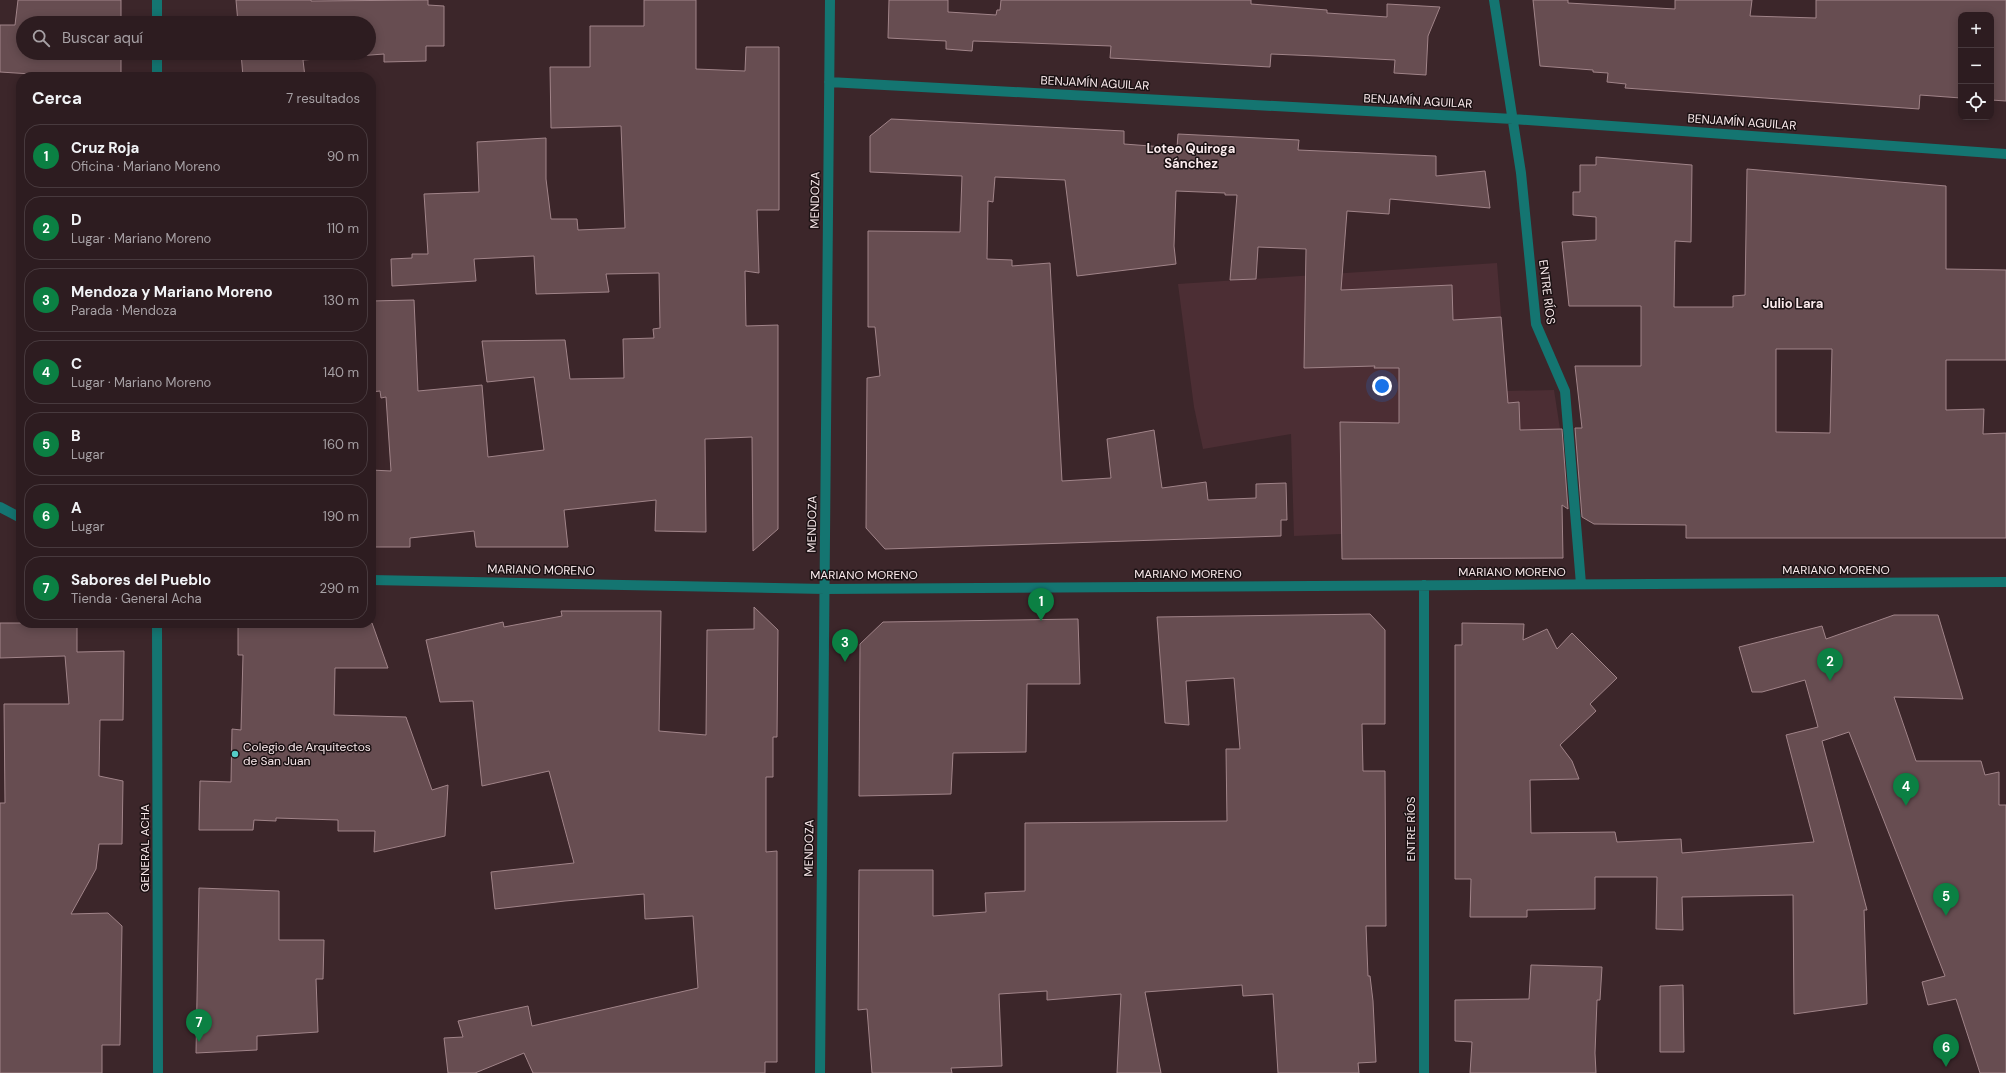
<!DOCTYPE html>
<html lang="es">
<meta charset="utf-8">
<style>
:root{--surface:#2d1c20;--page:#39292d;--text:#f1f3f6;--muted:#a7a1a5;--line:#483a3e;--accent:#0b8043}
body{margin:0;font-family:"DM Sans",sans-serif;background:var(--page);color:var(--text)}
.controls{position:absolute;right:12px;top:12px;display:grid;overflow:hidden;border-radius:8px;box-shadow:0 2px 10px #0003}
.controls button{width:36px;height:36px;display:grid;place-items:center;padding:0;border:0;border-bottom:1px solid var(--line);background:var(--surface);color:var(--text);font:20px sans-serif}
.you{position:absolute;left:1382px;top:386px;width:14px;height:14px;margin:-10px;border:3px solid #fff;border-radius:50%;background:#1a73e8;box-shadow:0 0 0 6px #1a73e833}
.badge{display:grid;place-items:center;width:26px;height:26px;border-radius:50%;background:var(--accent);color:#fff;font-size:13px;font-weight:700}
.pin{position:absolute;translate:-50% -33px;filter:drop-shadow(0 1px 2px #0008)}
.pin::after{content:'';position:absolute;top:21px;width:14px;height:12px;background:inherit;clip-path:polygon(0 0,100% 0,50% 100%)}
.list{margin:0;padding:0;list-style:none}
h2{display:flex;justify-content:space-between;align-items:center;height:52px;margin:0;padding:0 16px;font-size:17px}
h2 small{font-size:13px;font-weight:400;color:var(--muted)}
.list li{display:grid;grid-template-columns:26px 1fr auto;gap:12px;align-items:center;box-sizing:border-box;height:64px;margin:0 8px 8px;padding:0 8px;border:1px solid var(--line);border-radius:16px}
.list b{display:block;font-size:15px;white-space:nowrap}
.list p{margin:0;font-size:13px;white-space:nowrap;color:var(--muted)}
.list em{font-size:13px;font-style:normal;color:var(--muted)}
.icon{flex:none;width:22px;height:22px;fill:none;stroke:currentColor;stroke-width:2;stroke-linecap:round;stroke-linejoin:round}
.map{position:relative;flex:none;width:2006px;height:1073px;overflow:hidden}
.search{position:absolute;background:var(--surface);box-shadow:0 2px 10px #0003;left:16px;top:16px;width:360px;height:44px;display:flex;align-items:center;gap:10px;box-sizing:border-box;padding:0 14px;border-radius:22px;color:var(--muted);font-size:15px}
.panel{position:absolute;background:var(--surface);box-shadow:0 2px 10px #0003;left:16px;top:72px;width:360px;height:556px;border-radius:16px}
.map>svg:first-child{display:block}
.built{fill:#4c2e34}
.building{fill:#674d51;stroke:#a18489;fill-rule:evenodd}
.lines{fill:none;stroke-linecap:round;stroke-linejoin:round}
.minor{stroke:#147571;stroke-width:10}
.poi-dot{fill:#54cdc7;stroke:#1c1214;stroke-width:1.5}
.labels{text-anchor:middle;stroke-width:3;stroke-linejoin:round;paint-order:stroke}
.street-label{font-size:12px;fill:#faeaec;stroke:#1c1214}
.poi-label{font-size:12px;fill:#faeaec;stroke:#1c1214;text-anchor:start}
.neighbourhood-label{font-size:13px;font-weight:bold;fill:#faeaec;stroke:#1c1214}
</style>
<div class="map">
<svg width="2006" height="1073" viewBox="0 0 2006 1073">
<rect width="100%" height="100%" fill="#3c262a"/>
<path class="built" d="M1497,263L1507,391L1554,390L1560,429L1563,558L1342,559L1341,534L1294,536L1291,434L1203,449L1194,407L1178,284Z"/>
<path class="building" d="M18,0H121V23H23V53H121V77H47V75L0,72V25H15Z
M236,0H311V1L428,0V5L444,6V46H426V61L384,62V54L303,60L305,77H243L241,53H369V23H238Z
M644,0H696V69L745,71L746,47H779V210H757L759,273L745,271L746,326L778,325V529L753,551L752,437L705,439L706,532L655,531L656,500L564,510L568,547H476L474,531L410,538V547H371V470L391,471L386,397L381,398L380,391L371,392V301L414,300L418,391L482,385L488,457L544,450L534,377L487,382L482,341L565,340L570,379L624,378L623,339L654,338L653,329L660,328L659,273L606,274L609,292L536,294L534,256L474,259L476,281L392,286L391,259L412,258V254H428L424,194L479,192L477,142L546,138V179L551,219H577L578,230L625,228L621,126L551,128L550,67H590V26H644Z
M889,0H948V12L996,15L997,10H1000L1001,0H1251V4L1327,10V13L1387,17V4L1440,7L1428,36L1426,75L1394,73L1395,60L1317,56L1271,54L1270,67L1110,58L1111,46L973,41L972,51L946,49V41L888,38Z
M1533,0H1568V3L1675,9V0H1752L1750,16L1816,18V0H2006V101L1991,100V15H1961V98L1920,95L1919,109L1625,88L1626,84L1607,82L1608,73L1593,72V70L1540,66Z
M891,119L1124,131V144L1177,148L1178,134L1299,140L1298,150L1436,156V176L1485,171L1490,208L1390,199L1389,214L1347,211L1341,290L1452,285L1453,320L1501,317L1508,403L1519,402L1520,430L1562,429L1568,509L1562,505L1563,558L1342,559L1340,422L1399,423V368H1374L1375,366L1304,368L1306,249L1258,247L1256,279L1230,280L1237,195H1225V193L1176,191L1174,246L1176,264L1077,276L1065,180L995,177L993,202L988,201L987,259L1012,260V266L1050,263L1062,481L1111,478L1107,439L1154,430L1162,488L1206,482L1208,500L1256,498V484L1286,483L1287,520H1281V536L885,549L866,528L867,378L880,376L875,327H868V231L960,232L962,176L870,172V136Z
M1596,157L1692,165L1691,242L1675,241L1674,307H1733V296L1745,295L1747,169L1946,186V269L2006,270V360H1946V410L1984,409L1983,434L2006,433V538H1686V525L1594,524L1582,517L1575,428H1582L1575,366H1641V306H1569L1562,242L1596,240V217L1573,215V192H1580V165H1596ZM1776,349H1832L1830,433L1776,432Z
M754,607L778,630L777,737H773V777H766V852L777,851V1062H765V1073H533L524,1053L475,1073H448L444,1038L463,1037L458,1021L528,1006L532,1026L698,988L693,916L645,919L644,894L565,901L495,909L491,872L574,863L549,771L482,786L473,701L440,702L426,640L503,622L504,627L562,616L561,611H661L659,731L706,735L707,630L754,629Z
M1370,614L1385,630V724H1362L1363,771H1385L1386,926H1366L1368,976H1370L1373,1001L1376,1062L1358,1063L1359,1073H1278L1273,994L1243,996L1242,985L1145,992L1161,1073H1117L1121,994L1047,1000V991L999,994L1002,1066L951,1068L952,1073H872L867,1009L858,1010L859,870H933V916L986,912L985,893L1025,891V823L1227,821L1226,749H1240L1234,678L1186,681L1189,725L1165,723L1157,617Z
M1894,615H1938L1963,699L1894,697L1916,761H1981L1985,775L1999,772V805H2006V1073H1980L1956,999L1928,1005L1922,982L1945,976L1849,732L1822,741L1867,910H1864L1867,1004L1794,1014L1793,895L1682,897L1683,930L1656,929L1657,877H1595V909L1527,910V917H1470L1471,879H1455V645H1462V623L1524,624L1523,640L1547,629L1557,649L1572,633L1617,678L1590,704L1596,711L1560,745L1572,761L1579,779L1530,780L1531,833L1615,832L1617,842L1681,839L1682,853L1814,842L1786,735L1818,727L1805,680L1762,692H1752L1739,647L1822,626L1826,639Z
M1078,619L1080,684H1027L1026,752L953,753L951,794L859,796L860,644L883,622Z
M0,623H77V652L124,651L123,720H100L99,776L123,781L122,844H99L96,869L71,914L108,913L122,926L120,1045H102V1073H0V803H5L4,704H69L65,656L0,658Z
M238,623H372L388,668H335L334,715L406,717L432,790L448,785L445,836L374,852L375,831H338V820L276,818V821L254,820L253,830H199L200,781L231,782L232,729L241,730L243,655H238Z
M199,888L279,891V940H324L323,979H316L318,1032L257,1036V1050L196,1053Z
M1531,965L1602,967L1600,1000H1597L1595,1053L1596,1073H1470L1472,1042L1455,1041V1000L1529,999Z
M1683,985L1684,1052H1660V986Z"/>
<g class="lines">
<path class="minor" d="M157,0V23
M1494,0L1521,173L1536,324L1565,391L1581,584
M157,53V77
M829,82L1513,119L2006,154
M0,507L21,518
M371,580L825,589L2006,582
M1424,585V1073
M157,623L158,1073
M820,1073L830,0"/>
</g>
<circle class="poi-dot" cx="235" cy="754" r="4"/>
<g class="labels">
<g class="street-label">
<text transform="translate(1095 83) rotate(3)" y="4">BENJAMÍN AGUILAR</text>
<text transform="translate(1418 101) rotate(3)" y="4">BENJAMÍN AGUILAR</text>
<text transform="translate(1742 122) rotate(4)" y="4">BENJAMÍN AGUILAR</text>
<text transform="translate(815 200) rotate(-89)" y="4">MENDOZA</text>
<text transform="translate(1547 292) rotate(83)" y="4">ENTRE RÍOS</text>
<text transform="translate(812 524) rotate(-89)" y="4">MENDOZA</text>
<text transform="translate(541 570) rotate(1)" y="4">MARIANO MORENO</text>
<text x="1836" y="574">MARIANO MORENO</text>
<text x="1512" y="576">MARIANO MORENO</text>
<text x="1188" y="578">MARIANO MORENO</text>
<text x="864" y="579">MARIANO MORENO</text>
<text transform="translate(1411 829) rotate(-90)" y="4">ENTRE RÍOS</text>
<text transform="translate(145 848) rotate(-90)" y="4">GENERAL ACHA</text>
<text transform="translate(809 848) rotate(-89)" y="4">MENDOZA</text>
</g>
<g class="poi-label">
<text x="243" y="751">Colegio de Arquitectos<tspan x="243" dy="14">de San Juan</tspan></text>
</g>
<g class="neighbourhood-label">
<text x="1191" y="153">Loteo Quiroga<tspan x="1191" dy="15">Sánchez</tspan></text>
<text x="1793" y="308">Julio Lara</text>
</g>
</g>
</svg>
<div class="controls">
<button>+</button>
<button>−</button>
<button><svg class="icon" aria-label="locate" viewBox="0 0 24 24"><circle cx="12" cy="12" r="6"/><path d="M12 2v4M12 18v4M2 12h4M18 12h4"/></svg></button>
</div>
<div class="you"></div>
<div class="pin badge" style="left:1041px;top:621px">1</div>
<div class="pin badge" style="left:1830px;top:681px">2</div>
<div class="pin badge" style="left:845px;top:662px">3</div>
<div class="pin badge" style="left:1906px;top:806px">4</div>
<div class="pin badge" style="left:1946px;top:916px">5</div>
<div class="pin badge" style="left:1946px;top:1067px">6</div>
<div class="pin badge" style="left:199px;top:1042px">7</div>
<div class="search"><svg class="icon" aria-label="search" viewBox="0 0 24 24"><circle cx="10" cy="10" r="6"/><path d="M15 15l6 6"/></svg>Buscar aquí</div>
<section class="panel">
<h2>Cerca<small>7 resultados</small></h2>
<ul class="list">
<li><span class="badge">1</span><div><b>Cruz Roja</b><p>Oficina · Mariano Moreno</p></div><em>90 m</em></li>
<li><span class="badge">2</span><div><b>D</b><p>Lugar · Mariano Moreno</p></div><em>110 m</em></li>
<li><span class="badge">3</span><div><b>Mendoza y Mariano Moreno</b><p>Parada · Mendoza</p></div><em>130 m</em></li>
<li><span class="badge">4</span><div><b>C</b><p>Lugar · Mariano Moreno</p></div><em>140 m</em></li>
<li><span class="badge">5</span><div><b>B</b><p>Lugar</p></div><em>160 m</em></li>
<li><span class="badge">6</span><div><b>A</b><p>Lugar</p></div><em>190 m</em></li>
<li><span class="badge">7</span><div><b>Sabores del Pueblo</b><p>Tienda · General Acha</p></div><em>290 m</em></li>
</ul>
</section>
</div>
